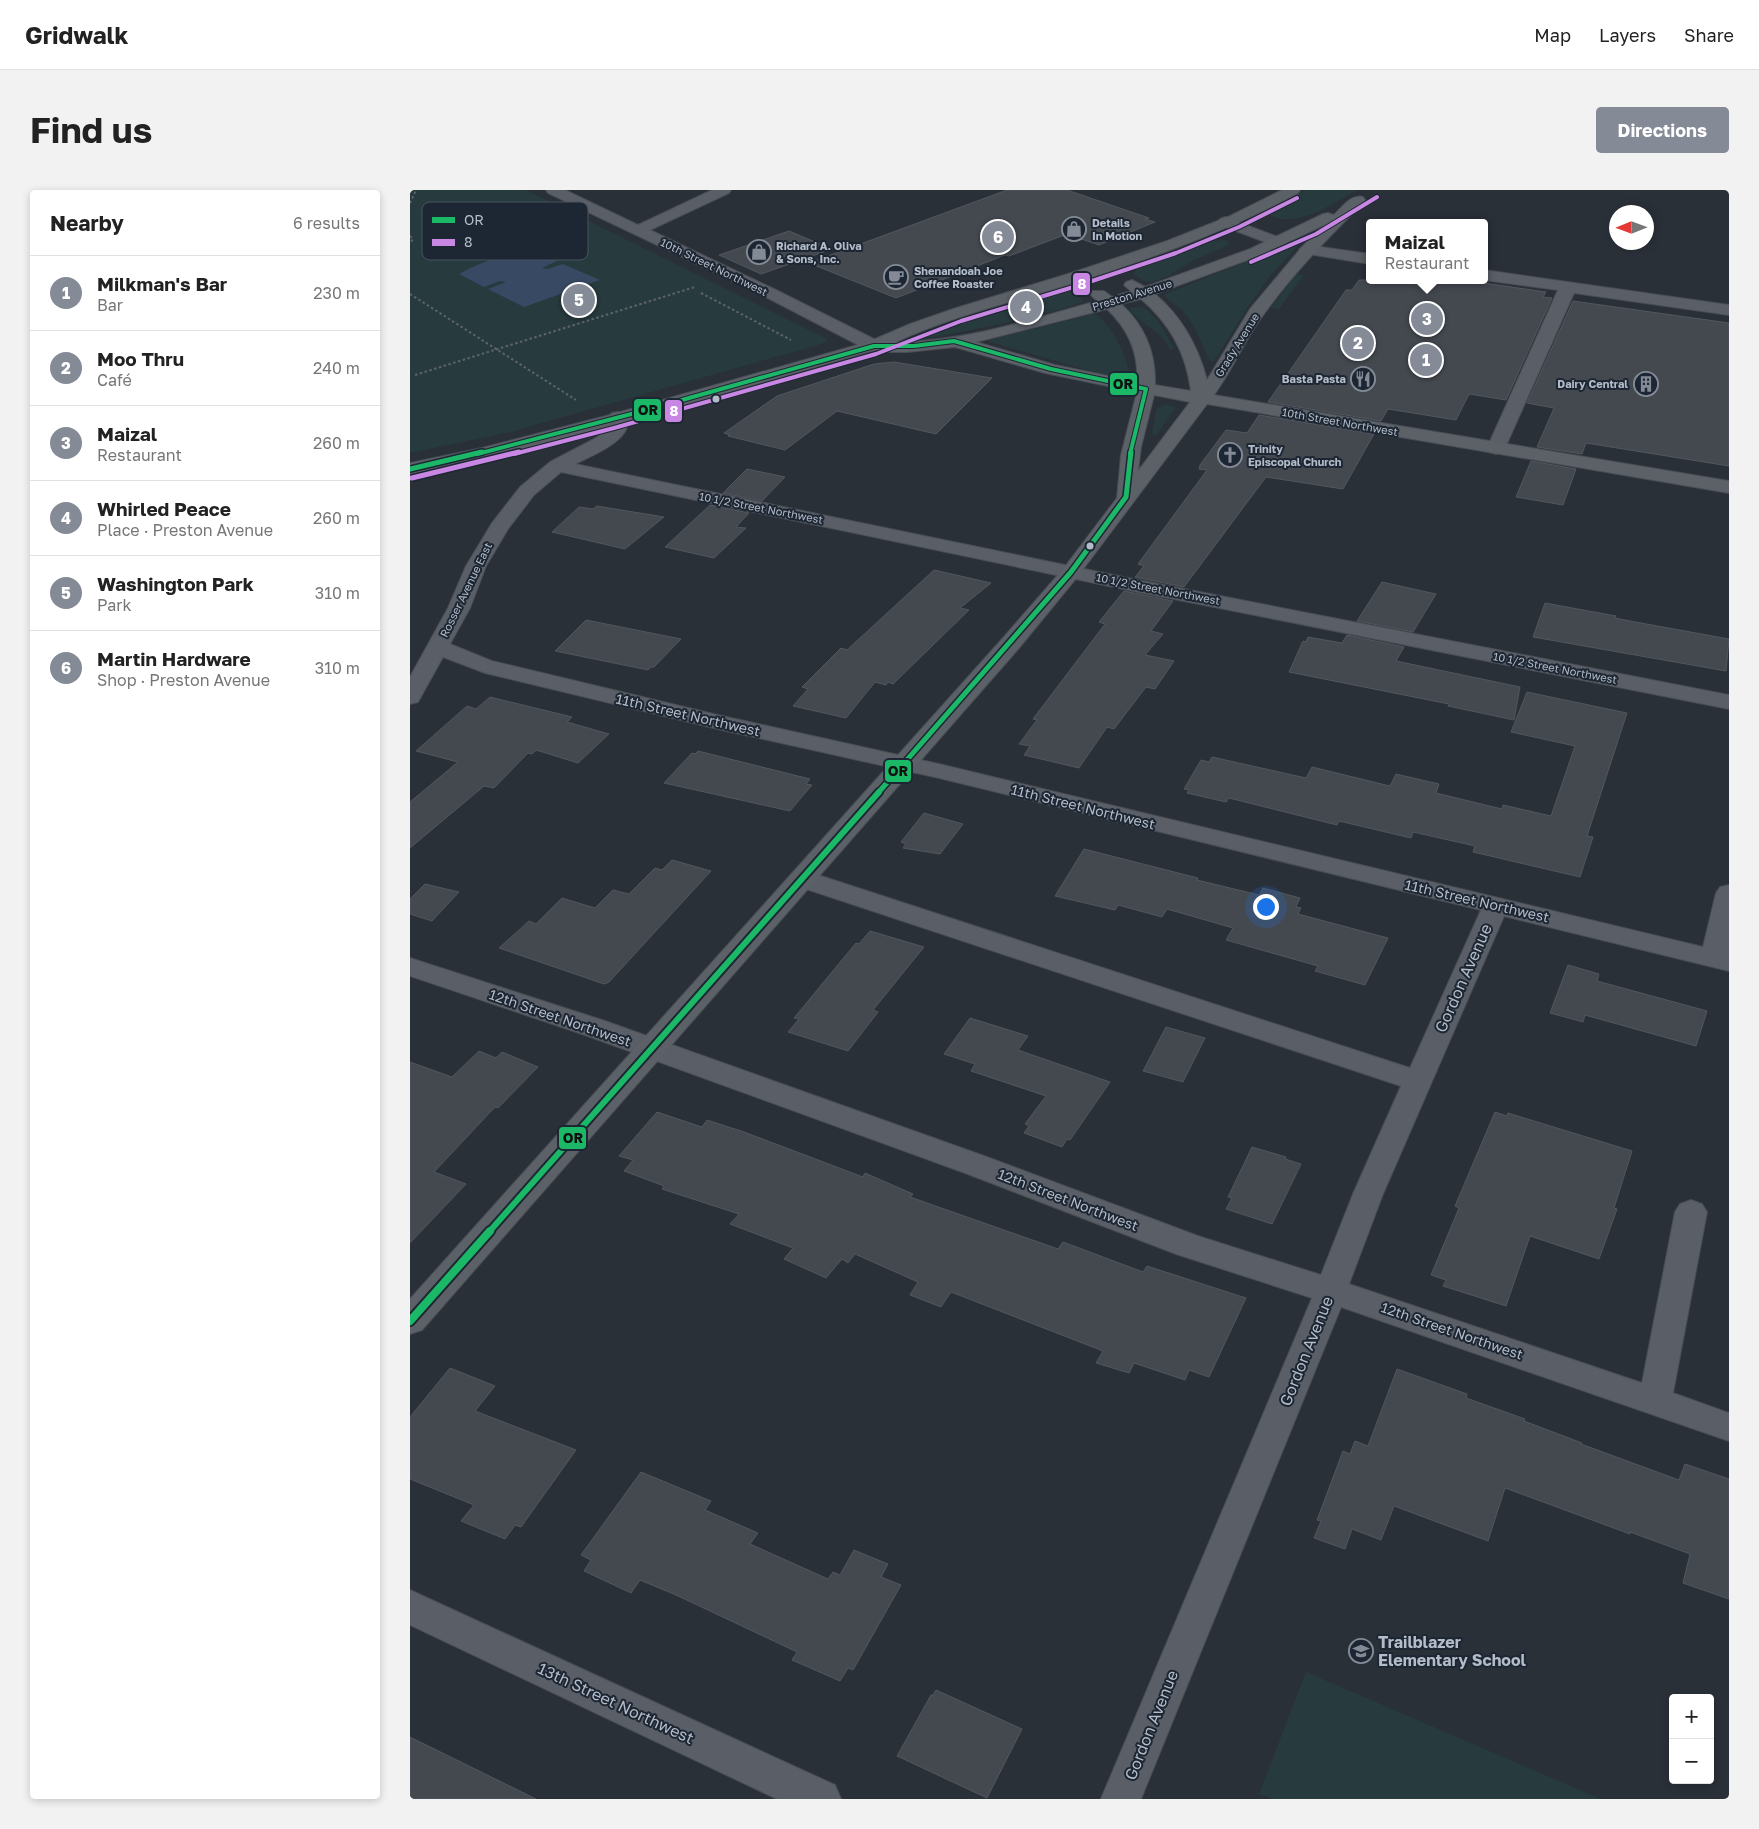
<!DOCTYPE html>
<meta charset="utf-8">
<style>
:root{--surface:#fff;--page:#f2f2f2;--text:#222;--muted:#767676;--line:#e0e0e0;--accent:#848b96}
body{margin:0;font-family:"Golos Text",sans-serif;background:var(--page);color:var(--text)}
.controls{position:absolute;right:15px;bottom:15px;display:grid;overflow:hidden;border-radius:5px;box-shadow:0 2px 8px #0003}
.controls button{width:45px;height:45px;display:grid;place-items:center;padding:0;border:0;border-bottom:1px solid var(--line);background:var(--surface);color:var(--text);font:25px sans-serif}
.compass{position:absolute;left:1199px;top:15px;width:45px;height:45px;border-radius:50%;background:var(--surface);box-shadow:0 2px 8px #0003;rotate:269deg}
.you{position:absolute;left:855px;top:716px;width:18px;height:18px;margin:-12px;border:4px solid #fff;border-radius:50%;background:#1a73e8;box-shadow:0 0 0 8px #1a73e833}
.badge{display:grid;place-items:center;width:32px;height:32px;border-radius:50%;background:var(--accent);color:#fff;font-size:16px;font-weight:700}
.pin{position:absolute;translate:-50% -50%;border:2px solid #fff;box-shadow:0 1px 5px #0006}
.popup{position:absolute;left:956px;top:29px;width:122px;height:65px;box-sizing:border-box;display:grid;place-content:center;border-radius:5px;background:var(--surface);filter:drop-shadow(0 1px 4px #0005);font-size:16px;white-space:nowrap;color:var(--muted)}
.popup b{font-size:19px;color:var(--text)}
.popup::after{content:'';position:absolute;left:50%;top:100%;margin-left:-10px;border:10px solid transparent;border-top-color:var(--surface)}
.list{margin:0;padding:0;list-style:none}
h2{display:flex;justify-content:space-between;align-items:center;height:65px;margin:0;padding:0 20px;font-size:21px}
h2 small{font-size:16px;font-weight:400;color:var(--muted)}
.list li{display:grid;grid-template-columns:32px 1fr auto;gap:15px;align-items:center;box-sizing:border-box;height:75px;padding:0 20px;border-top:1px solid var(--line)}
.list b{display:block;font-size:19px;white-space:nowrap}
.list p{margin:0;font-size:16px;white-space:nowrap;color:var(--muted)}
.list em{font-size:16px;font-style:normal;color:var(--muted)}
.map{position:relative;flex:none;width:1319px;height:1609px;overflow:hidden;border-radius:5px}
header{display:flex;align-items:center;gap:30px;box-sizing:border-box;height:70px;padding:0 25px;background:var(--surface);border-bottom:1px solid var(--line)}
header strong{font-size:24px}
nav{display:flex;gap:28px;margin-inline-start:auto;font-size:18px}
.intro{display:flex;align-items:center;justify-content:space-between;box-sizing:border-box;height:120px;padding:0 30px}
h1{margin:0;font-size:35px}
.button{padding:12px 22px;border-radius:5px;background:var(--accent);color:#fff;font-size:18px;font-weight:700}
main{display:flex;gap:30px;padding:0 30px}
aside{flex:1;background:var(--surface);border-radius:5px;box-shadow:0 2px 8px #0003}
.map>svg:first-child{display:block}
.green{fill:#273a3e}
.water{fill:#384963}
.building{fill:#444950;stroke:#52575f}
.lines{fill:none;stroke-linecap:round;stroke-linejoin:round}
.minor-casing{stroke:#484c53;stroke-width:2}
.major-casing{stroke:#484c55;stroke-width:2}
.path{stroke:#5d636a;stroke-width:2;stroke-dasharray:2.5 2.5;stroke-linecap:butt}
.minor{fill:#5a5e66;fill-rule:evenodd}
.major{fill:#5c6168;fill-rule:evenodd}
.bus-1-far3-casing{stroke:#1d2633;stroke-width:6}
.bus-1-far2-casing{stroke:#1d2633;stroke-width:8}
.bus-1-far1-casing{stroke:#1d2633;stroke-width:10}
.bus-1-casing{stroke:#1d2633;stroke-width:12}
.bus-2-far1-casing{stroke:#1d2633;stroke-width:6}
.bus-2-casing{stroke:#1d2633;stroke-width:8}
.bus-1-far3{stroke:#1ab867;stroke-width:4}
.bus-1-far2{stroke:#1ab867;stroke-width:5}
.bus-1-far1{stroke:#1ab867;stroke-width:6}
.bus-1{stroke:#1ab867;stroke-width:8}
.bus-2-far1{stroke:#c787e3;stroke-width:4}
.bus-2{stroke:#c787e3;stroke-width:5}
.bus-dot{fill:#b4bcc9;stroke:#1d2633;stroke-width:2}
.labels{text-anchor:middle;stroke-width:4;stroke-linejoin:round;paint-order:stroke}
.far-poi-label{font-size:11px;font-weight:bold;fill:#b4bcc9;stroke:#1d2633;text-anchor:start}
.far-street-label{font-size:11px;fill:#b4bcc9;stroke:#1d2633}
.street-label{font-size:14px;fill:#b4bcc9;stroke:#1d2633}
.near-street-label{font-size:16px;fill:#b4bcc9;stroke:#1d2633}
.near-poi-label{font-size:16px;font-weight:bold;fill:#b4bcc9;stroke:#1d2633;text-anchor:start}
.key{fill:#1d2633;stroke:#4a5360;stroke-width:1}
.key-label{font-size:14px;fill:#b4bcc9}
.line-badge{stroke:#1d2633;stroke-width:2}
.badge-label{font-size:14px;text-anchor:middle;font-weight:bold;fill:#fff}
.pale-badge-label{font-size:14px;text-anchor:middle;font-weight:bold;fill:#111}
</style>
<header>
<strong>Gridwalk</strong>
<nav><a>Map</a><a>Layers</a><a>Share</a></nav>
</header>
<div class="intro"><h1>Find us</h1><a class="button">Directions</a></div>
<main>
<aside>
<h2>Nearby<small>6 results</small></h2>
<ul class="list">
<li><span class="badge">1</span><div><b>Milkman's Bar</b><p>Bar</p></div><em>230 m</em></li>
<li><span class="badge">2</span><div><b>Moo Thru</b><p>Café</p></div><em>240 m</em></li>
<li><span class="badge">3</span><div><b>Maizal</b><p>Restaurant</p></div><em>260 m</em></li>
<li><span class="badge">4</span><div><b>Whirled Peace</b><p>Place · Preston Avenue</p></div><em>260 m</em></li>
<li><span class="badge">5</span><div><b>Washington Park</b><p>Park</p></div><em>310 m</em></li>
<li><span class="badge">6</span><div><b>Martin Hardware</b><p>Shop · Preston Avenue</p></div><em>310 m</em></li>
</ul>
</aside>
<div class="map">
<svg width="1319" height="1609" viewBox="0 0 1319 1609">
<rect width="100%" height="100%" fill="#2a3038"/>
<path class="green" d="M0,0H116L417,149L415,153L100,242L0,263Z
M895,0H947C926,12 878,45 856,21Z
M892,47L895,48L859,87L838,117L804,171H800C792,154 785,134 772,120C766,114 757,112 755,104L831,74Z
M814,50L819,51V55L782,71L758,86L742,92H736L723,84L729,77L803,51Z
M886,84L894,85L869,119L861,118Z
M649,98H658L674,112C622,129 567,139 513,149H508L503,146Z
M730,117C744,119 758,147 764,159H760C747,137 737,138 721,122L720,118Z
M683,124L688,125C705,143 716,162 720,187L718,188H705L580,152L579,150Z
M755,215L765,217V219L746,245H742L746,221L748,218Z
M896,1482L1191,1609H863L849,1604Z"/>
<path class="water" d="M121,60L147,71L132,78L138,79L153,74L190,90L114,117L78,99L96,92L90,91L74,97L49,84C72,71 95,65 121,60Z"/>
<path class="building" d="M597,0H657L739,28L735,29L745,32L689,55L657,44L599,66L595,65L486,108L399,73Z
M379,41L422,59L351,84L309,65Z
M949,90H1053L1136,102L1133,107L1142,108L1096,210L1059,204L1046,230L978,219L971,231L858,212L936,100H942Z
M1163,111L1319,133V276L1176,253L1172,264L1127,257L1144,218L1117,213Z
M484,172L582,188L526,244L427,221L375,260L318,246L320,245L314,243L367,206L464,174Z
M849,225L964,244L933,299L856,287L774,397L725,387L734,376L728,374L797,280L789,279L790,275L816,240L837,243Z
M1121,271L1166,279L1153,315L1106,307Z
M337,279L375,287L352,311L313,303Z
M300,315L339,323L326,337L336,338L304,368L255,357Z
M187,316L254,327L215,359L142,342L169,317L183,319Z
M524,380L581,393L550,418L559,420L483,494L478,492L476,495L465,492L436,528L383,516L398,499L392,497L431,458L437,460Z
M972,392L1026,404L1003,442L947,431Z
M714,401L763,411L741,441L753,444L735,465L764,471L745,499L736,497L704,539L697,537L669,578L614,565L620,556L609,554L627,530L623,529L695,434L689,432Z
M1135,413L1206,426L1205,428L1220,431L1319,449L1316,481L1123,447Z
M176,430L271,449L244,477H241L238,480L145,461Z
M937,445L994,457L986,471L1110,497L1104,530L1038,516L1039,514L879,482L893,451L896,452L898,447L932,453Z
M1117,502L1217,523L1177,646L1183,647L1170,687L1063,662L1065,656L1003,642L1001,648L929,631L927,635L819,608L816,612L777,603L779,600L774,599L791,570L799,572L802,567L896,588L902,577L980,596L986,584L1029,594L1026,603L1092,619L1093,615L1141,626L1165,556L1101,542Z
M80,507L162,527L157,532L199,544L168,573L126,560L122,564L118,563L84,598L74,596L0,658V612L48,572L6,561L57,516L66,519Z
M288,561L400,589L396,594L402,595L380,621L254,593L282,563L285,564Z
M514,623L553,634L530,664L493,658L496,654L491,652Z
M674,659L788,688L787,690L849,705L853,698L890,708L886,717L891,718L888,724L978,748L955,795L905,781L908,776L816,750L823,738L757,719L752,727L708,715L705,720L645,706Z
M262,670L301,681L199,792L194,794L89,758L119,731L126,734L152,708L185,718L203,700L219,704L245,678L252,680Z
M15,694L49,702L22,731L0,724V709Z
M460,741L514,757L463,820L468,822L438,861L378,842L389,829L384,828L446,753L449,754Z
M1158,775L1189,784L1187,791L1297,821L1286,856L1175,825L1173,832L1140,823Z
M560,828L618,846L608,860L700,892L660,950L657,949L652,957L614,943L619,936L615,934L636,906L561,881L565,874L534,864Z
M756,837L795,848L773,892L733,881Z
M69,861L86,868L92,862L128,877L88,918L85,917L24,982L56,994L0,1053V872L42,887Z
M247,922L292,937L297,930L334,942L453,987L455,983L503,1004L500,1007L648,1059L653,1052L733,1082L737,1076L836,1108L799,1187L779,1180L775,1190L724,1173L719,1183L686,1173L693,1161L541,1102L531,1117L500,1105L508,1092L445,1064L438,1073L432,1069L416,1088L374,1069L383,1058L320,1034L329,1024L252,999L254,996L214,981L223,970L209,966Z
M1085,922L1097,926L1098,923L1222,961L1204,1018L1207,1019L1189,1069L1120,1046L1096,1116L1033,1096L1036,1090L1021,1085L1049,1018L1045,1016Z
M842,957L876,967L875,969L891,974L862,1034L816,1019L822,1008L818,1007Z
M40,1178L85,1196L65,1221L166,1260L111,1337L105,1335L95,1349L51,1331L64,1315L0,1289V1227Z
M987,1179L1057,1204L1056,1208L1115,1229L1114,1231L1172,1253L1171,1254L1269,1290L1275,1274L1319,1289V1409L1273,1393L1280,1364L1220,1342V1344L1095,1298L1078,1351L984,1316L971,1350L942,1339L935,1359L904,1348L911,1331L907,1330L933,1261L940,1264L945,1251L958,1256Z
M231,1282L301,1311L295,1320L348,1343L340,1354L418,1389L423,1382L430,1385L444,1360L478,1374L471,1387L491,1395L443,1480L438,1478L430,1491L382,1470L387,1462L266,1405L230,1390L221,1403L174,1381L181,1370L171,1365Z
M526,1500L612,1539L577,1608L487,1566L521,1505H523Z
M0,1547L126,1609H0Z"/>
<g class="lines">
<defs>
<path id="minor" d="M136,0H155L228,35L302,0H321L319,3L240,40L364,99L470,152L473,156L470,160H458L352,105L138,3Z
M815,27L873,49L876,52L873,55H863L810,35L807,32L810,29Z
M897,55L960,64V74L892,63L889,60L892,57Z
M1074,80L1319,115V125L1164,103L1095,258L1093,262L1086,264L1079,262L1077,258L1148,100L1074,90Z
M208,222L214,223C231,247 181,266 165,274L723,389L1319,505V519L723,401L151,282L124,305L98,339L76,376L60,418L40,454L82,471L312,526L529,574L1293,757L1306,703L1310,697L1319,695V781L1094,726L973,1004L939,1094L1232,1193L1265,1022L1270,1014L1281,1010L1292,1014L1297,1022L1263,1203L1319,1223V1251L931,1117L731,1609H691L902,1108L766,1064L555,983L175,845L0,786V768L195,831L577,967L788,1046L911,1085L943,1004L991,896L384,695L380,689L384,683L393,681L402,683L1000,878L1071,720L529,588L312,540L75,483L33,467L8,512L0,514V487L38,418L56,376L82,333L110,297L140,272L186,248L199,238V227L202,223Z
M0,1400L425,1595L431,1609H367L0,1435Z"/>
<path id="major" d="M872,0H890L888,3C810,45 726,74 641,100C589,115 536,129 486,152C554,152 622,129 687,111L680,104L682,101H694L702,107L721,101L714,95L716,92L722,90L735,97L840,59L913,24L918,23L924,25C932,17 941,4 953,7L955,10L953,13C918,48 883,83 854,124C835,149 823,179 804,205L1319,291V303L797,214L668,386L609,458L12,1140L0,1144V1109L593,448L654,378L707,308L711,265L727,202L635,183L545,157L497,162H480L472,158L208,234L73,269L0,285V273L72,258L196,226L458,152L500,134L543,119L661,83L757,51L820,26ZM914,35L892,57L840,119L797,190C788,156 772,127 745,104L851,65ZM731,109C760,134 776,163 781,201L745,195C746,163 735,136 711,114ZM697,119C718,139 729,162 727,192L645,175L566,152ZM744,205L780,212L728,281L731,257Z"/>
</defs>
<use href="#minor" class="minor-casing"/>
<use href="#major" class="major-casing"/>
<path class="path" d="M0,13L6,0
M0,46L3,49L0,53
M291,103L381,150
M0,104L166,210
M5,185L285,97"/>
<use href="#minor" class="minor"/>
<use href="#major" class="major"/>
<defs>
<path id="bus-1-far3" d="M67,264L233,221L464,156H504L544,151L641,179L736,199L720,264"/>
<path id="bus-1-far2" d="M0,279L72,262
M468,603L661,382L716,307L721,262"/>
<path id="bus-1-far1" d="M79,1042L469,602"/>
<path id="bus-1" d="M0,1131L80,1041"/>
<path id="bus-2-far1" d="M841,72L906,44L967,7
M104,264L204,238L466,164L551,131L670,95L766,63L829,37L887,8"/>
<path id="bus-2" d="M2,288L109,262"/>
</defs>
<use href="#bus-1-far3" class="bus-1-far3-casing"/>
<use href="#bus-1-far2" class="bus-1-far2-casing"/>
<use href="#bus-1-far1" class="bus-1-far1-casing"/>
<use href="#bus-1" class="bus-1-casing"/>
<use href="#bus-2-far1" class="bus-2-far1-casing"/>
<use href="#bus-2" class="bus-2-casing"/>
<use href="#bus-1-far3" class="bus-1-far3"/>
<use href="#bus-1-far2" class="bus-1-far2"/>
<use href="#bus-1-far1" class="bus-1-far1"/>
<use href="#bus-1" class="bus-1"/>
<use href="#bus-2-far1" class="bus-2-far1"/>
<use href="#bus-2" class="bus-2"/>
</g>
<defs>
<symbol id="shop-ring" viewBox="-11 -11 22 22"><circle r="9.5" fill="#1d2633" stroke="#848b96" stroke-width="1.5"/><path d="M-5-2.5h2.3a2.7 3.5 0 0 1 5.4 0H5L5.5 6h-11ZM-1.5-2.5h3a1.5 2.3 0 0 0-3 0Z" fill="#848b96"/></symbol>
<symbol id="cafe-ring" viewBox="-11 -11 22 22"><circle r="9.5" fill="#1d2633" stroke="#848b96" stroke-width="1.5"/><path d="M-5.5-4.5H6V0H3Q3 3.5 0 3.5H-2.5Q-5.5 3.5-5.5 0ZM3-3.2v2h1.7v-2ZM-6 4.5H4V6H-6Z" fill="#848b96"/></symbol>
<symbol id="restaurant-ring" viewBox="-11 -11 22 22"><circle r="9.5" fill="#1d2633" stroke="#848b96" stroke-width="1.5"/><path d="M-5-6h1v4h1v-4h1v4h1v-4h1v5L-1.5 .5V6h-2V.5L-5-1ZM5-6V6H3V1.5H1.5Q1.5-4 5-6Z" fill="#848b96"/></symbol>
<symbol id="building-ring" viewBox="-11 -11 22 22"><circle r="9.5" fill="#1d2633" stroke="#848b96" stroke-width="1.5"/><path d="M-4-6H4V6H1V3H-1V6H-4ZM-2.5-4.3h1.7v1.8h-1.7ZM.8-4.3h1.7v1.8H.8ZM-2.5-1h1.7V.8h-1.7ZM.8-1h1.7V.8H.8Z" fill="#848b96"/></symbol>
<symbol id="church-ring" viewBox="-11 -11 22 22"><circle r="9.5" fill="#1d2633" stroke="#848b96" stroke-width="1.5"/><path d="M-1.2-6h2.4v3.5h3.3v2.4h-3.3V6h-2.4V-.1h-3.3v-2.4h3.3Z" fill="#848b96"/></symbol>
<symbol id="school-ring" viewBox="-11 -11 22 22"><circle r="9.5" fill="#1d2633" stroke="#848b96" stroke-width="1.5"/><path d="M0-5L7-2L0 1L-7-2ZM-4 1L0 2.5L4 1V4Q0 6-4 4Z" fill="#848b96"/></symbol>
</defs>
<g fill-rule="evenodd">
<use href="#shop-ring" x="650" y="25" width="28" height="28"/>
<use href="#shop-ring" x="335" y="48" width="28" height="28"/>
<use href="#cafe-ring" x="472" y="73" width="28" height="28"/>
<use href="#restaurant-ring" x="939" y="175" width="28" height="28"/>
<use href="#building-ring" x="1222" y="180" width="28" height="28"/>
<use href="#church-ring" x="806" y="251" width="28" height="28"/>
<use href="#school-ring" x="937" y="1447" width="28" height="28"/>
</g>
<g class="bus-dot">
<circle cx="306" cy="209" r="4.5"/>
<circle cx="680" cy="356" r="4.5"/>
</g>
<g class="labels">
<g class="far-poi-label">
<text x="682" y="37">Details<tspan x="682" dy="13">In Motion</tspan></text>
<text x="366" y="60">Richard A. Oliva<tspan x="366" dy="13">&amp; Sons, Inc.</tspan></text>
<text x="504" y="85">Shenandoah Joe<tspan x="504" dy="13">Coffee Roaster</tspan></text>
<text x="936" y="193" text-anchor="end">Basta Pasta</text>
<text x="1218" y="198" text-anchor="end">Dairy Central</text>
<text x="838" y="263">Trinity<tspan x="838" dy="13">Episcopal Church</tspan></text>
</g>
<g class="far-street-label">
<text transform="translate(304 77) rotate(26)" y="4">10th Street Northwest</text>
<text transform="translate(722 105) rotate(-17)" y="4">Preston Avenue</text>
<text transform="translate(827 155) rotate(-58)" y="4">Grady Avenue</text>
<text transform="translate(930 232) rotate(10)" y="4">10th Street Northwest</text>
<text transform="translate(351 318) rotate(11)" y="4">10 1/2 Street Northwest</text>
<text transform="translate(748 399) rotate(11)" y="4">10 1/2 Street Northwest</text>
<text transform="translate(56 400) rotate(-64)" y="4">Rosser Avenue East</text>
<text transform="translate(1145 478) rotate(11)" y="4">10 1/2 Street Northwest</text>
</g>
<g class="street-label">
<text transform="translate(278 525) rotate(13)" y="5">11th Street Northwest</text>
<text transform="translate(673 617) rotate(14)" y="5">11th Street Northwest</text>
<text transform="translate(1067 711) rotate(13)" y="5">11th Street Northwest</text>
<text transform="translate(150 828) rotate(19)" y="5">12th Street Northwest</text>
<text transform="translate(658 1010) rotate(21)" y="5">12th Street Northwest</text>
<text transform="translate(1042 1141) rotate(19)" y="5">12th Street Northwest</text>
</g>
<g class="near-street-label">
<text transform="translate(1053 788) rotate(-66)" y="6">Gordon Avenue</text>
<text transform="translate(896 1161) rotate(-68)" y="6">Gordon Avenue</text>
<text transform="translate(206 1513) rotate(25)" y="6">13th Street Northwest</text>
<text transform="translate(741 1535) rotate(-68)" y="6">Gordon Avenue</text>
</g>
<g class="near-poi-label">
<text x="968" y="1458">Trailblazer<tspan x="968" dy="18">Elementary School</tspan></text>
</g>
</g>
<rect x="12" y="12" width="166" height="58" rx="8" class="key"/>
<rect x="22" y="27" width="23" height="6" fill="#1ab867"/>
<rect x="22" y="49" width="23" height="7" fill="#c787e3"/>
<g class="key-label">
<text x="54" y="35">OR</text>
<text x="54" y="57">8</text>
</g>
<g class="line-badge">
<rect x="662" y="82" width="19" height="24" rx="5" fill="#c787e3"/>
<rect x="699" y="182" width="29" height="24" rx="5" fill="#1ab867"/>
<rect x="223" y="208" width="29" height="24" rx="5" fill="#1ab867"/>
<rect x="254" y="209" width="19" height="24" rx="5" fill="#c787e3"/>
<rect x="474" y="569" width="28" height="24" rx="5" fill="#1ab867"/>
<rect x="148" y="936" width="29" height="24" rx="5" fill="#1ab867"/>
</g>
<g class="badge-label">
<text x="672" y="99">8</text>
<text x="264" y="226">8</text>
</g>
<g class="pale-badge-label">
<text x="713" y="199">OR</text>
<text x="238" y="225">OR</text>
<text x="488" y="586">OR</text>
<text x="163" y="953">OR</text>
</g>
</svg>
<div class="controls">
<button>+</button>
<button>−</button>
</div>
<svg class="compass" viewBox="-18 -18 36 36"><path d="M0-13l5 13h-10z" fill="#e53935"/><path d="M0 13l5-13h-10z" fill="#767676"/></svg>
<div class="you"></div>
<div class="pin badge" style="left:1016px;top:170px">1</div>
<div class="pin badge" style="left:948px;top:153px">2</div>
<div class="pin badge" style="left:1017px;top:129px">3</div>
<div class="popup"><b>Maizal</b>Restaurant</div>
<div class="pin badge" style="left:616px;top:117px">4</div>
<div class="pin badge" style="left:169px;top:110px">5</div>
<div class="pin badge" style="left:588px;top:47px">6</div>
</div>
</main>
